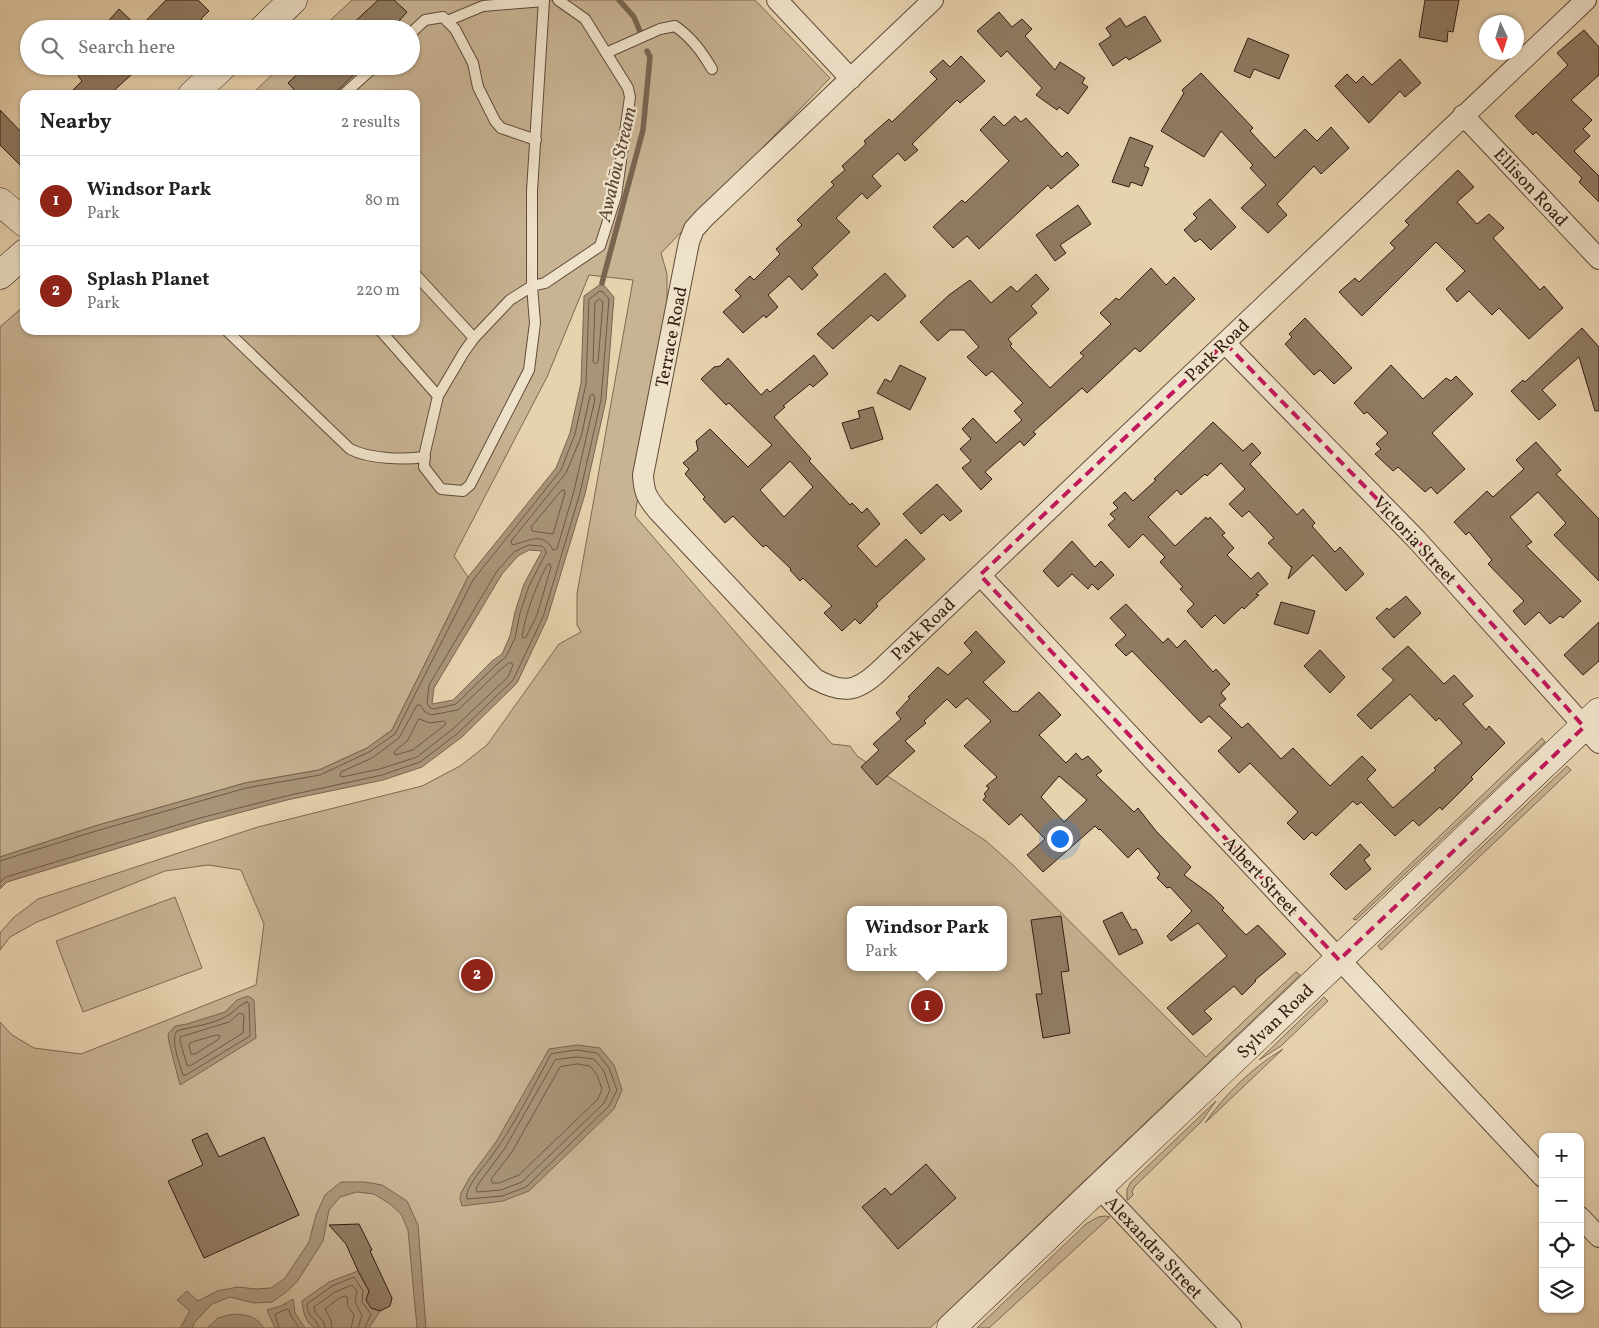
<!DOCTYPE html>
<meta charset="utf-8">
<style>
:root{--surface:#fff;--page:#f2f2f2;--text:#202124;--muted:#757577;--line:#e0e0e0;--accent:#8f2418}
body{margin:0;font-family:Vollkorn,serif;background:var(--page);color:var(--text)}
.controls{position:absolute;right:15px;bottom:15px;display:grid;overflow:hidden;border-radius:10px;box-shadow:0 1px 4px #0004}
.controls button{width:45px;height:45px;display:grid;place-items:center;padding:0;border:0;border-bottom:1px solid var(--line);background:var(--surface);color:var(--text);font:25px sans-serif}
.compass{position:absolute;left:1479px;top:15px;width:45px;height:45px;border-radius:50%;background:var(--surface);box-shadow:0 1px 4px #0004;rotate:176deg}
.you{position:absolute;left:1059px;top:838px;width:18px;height:18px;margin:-12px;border:4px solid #fff;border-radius:50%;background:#1a73e8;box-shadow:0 0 0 8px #1a73e833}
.badge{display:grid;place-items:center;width:32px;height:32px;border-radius:50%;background:var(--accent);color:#fff;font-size:16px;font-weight:700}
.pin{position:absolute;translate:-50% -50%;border:2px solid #fff;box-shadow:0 1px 5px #0006}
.popup{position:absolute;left:847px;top:906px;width:160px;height:65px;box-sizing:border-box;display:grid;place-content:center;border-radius:10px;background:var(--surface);filter:drop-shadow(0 1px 4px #0005);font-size:16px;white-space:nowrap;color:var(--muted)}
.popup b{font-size:19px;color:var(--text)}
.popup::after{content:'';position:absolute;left:50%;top:100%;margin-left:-10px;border:10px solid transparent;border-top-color:var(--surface)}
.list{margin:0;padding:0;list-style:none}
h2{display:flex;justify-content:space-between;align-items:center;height:65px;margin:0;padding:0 20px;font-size:21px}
h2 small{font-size:16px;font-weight:400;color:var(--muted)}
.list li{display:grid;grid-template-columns:32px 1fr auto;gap:15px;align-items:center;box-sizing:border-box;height:90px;padding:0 20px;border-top:1px solid var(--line)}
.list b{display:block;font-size:19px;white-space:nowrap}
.list p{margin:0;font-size:16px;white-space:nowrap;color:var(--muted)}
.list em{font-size:16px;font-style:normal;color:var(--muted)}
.icon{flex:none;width:28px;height:28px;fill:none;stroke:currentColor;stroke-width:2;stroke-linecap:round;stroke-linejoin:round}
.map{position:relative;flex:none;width:1599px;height:1328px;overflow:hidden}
.search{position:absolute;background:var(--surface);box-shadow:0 1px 4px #0004;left:20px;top:20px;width:400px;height:55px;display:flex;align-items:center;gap:12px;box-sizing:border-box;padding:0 18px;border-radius:28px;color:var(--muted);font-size:19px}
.panel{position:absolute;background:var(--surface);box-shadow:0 1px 4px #0004;left:20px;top:90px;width:400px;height:245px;border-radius:15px}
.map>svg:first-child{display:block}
.green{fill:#c8b393;stroke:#7d6852;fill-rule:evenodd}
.water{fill:#a99479;stroke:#796450;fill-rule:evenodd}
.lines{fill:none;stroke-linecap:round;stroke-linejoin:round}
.shore{stroke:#6e5846;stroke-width:1}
.stream{stroke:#796450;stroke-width:5.5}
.building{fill:#907b63;stroke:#321c12;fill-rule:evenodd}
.lane-casing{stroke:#5f4a39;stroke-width:12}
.street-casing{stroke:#5f4a39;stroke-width:22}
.secondary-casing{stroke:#321c12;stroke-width:29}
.lane{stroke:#efe2ca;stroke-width:10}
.street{stroke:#efe2ca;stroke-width:20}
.secondary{stroke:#efe2ca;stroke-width:28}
.marked{fill:none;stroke:#c2185b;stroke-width:4;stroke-dasharray:10 6;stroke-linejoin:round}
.labels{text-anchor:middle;stroke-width:4.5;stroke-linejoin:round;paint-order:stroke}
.street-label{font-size:18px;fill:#321c12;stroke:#efe2ca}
.water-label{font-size:19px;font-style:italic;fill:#5c4636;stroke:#efe2ca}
</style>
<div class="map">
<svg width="1599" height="1328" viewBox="0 0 1599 1328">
<rect width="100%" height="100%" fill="#e7d2ae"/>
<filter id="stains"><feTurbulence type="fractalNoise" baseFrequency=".004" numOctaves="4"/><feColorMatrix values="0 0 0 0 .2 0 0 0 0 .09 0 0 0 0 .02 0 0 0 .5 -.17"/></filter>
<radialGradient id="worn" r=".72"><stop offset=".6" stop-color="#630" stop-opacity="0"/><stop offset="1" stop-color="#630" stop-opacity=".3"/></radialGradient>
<path class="green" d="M352,0H755L830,78L661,253L667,274V304L635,516L832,744L850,746L857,756L986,841L1014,866L1206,1057L1296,972L1300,975L930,1328H0V1022L12,1035L34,1048L81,1054L256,985L264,924L241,870L208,865L165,871L37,922L10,937L0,950V933L13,918L38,899L258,827L422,786L460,766L487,745L559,644L581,632L577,625V594L633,280L589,275L547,377L454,556L468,577L392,730L367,748L319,770L245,783L95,826L0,857V327L25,305V330H415V95H251L281,66H411V29H321ZM851,910H1003V967H851Z
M1542,738L1545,742L1356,920L1353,919Z
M1567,766L1571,770L1381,950L1378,946Z
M175,897L202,968L83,1012L56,941Z
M1324,997L1328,1001L1281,1046L1259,1060Z
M1283,1049L1205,1123C1226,1093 1252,1068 1283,1049Z
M1216,1101L1201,1122L1135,1186L1132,1191L1133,1195L1128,1200H1127V1189L1131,1182Z
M1105,1216L1110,1217L989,1328H977L1086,1224L1098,1217Z"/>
<path class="water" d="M602,283L614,297L606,400L585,494L547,619L517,683L462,737L422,767L383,780L287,800L201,823L7,882L0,889V857L95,826L245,783L319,770L367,748L392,730L468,577L556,468L570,433L581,383L584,296ZM529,550L542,551L524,584L515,612L510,636L502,654L492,661L453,700L432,704L434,688L502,574L518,556Z
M248,996L254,1000L256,1038L180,1085L169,1042L168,1034L175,1026L187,1024L225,1012L237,1000Z
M577,1045L600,1048L614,1065L622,1090L614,1109L529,1191L503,1201L462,1206L460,1199L461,1193L470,1177L496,1142L549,1049Z
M341,1182H365L382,1185L407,1201L418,1225L426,1328H417L408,1230L401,1214L390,1204L374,1194L357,1192L340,1197L329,1210L323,1241L297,1282L285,1293L272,1302L254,1303L230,1297L212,1304L194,1323L193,1328H180L190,1311L177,1300L187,1291L198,1301L217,1291L238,1287L256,1289L271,1288L285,1278L309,1242L316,1215L325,1195Z
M358,1271L369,1291L371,1308L380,1311L369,1328C359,1328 323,1328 316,1328C305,1324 303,1311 302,1301L329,1282Z
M293,1299L295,1313L305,1328H275L267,1310L281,1306Z
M232,1314C247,1315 255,1315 264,1328H207L218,1318Z"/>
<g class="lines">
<path class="shore" d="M600,299L603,302L598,362L595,364L593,362L595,303Z
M593,394L595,399L574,491L557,549L553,550C543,530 527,542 512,545L511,541L566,473L581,437L590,396Z
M564,490L565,493L553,534L532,531L531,527L561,491Z
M529,545L542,546L545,549L546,553L529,586L520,613L515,638L506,657L496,665L456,704L434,709L430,708L427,703L429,685L497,571L514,552Z
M550,564L551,567L537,615L526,637L523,638L522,636C527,610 535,588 547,565Z
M509,663H512L513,665L508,677L454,728L417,757L380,769L342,777L340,776L341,772L372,758L399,738L417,705H420L425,712L431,715L458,710L500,670Z
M419,719L430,723L444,721L446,724L413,750L395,755L394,752L407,741Z
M0,861L96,831L246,788L320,775L369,752L395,734L473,580L561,470L575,434L586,384L589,299L600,291L603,292L609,299L601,400L580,493L543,617L513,680L458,733L420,762L382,775L286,796L200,818L6,877L0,882
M247,1002L249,1004L250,1036L186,1075H183C180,1065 170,1040 177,1031C193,1026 212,1025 227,1016C235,1012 238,1005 247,1002Z
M240,1013L244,1015L243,1033L190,1066L187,1065L180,1041V1037L229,1022Z
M217,1035L220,1036L219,1039L195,1054H191L189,1046L190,1043Z
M577,1050L597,1053L609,1068L617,1090L609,1106L526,1187L502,1196L467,1199C464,1189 484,1166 491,1157C514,1126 532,1089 551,1054Z
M577,1057L594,1059L604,1071L610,1090L604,1103L522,1182L501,1190L477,1192L476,1189L479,1183L505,1148L555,1060Z
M577,1064L590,1066L597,1075L602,1089L598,1099L519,1175L499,1183H492L491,1179L512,1152L560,1067Z
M279,1328L275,1314L287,1309L289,1310L291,1316L299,1328
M319,1328C317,1318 307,1318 307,1304L332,1286L354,1277L363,1291L362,1302L371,1314L365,1328
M325,1328C325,1318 314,1316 314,1307L335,1292L352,1285L357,1291L355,1302L362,1315L358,1328
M332,1328L331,1320L325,1309L339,1298L345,1296L347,1297L348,1306L354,1315L351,1328"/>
<path class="stream" d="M619,0L634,17L641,34
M602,283L643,130L650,57L647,51"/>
</g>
<path class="building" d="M166,0H198L209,11L201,19L211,29H101L119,9L139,28Z
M378,0H394L407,12L399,21L407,28L406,29H347Z
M1425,0H1459L1453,32L1448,31L1447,42L1419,37Z
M999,12L1012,27L1022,19L1032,29L1025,36L1055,70L1060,62L1085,78L1082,83L1088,87L1068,114L1059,107L1057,110L1036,95L1042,88L1007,51L1001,57L977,31Z
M1145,16L1161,41L1129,60L1126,57L1113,66L1099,44L1111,36L1106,28L1120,18L1126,27Z
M1584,30L1599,47V75L1571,100L1592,120L1583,129L1590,136L1574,151L1599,176V202L1579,182L1582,178L1536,132L1533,135L1515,116L1568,65L1557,53Z
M1248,38L1289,55L1279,79L1254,69L1250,78L1234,71Z
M961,56L985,81L960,103L957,100L912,144L918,150L905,161L898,153L872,176L881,186L867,199L862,193L836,218L850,232L812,268L818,275L802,290L789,276L768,295L778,307L766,318L764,315L743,333L723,312L741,296L735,290L750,276L754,280L780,254L776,249L802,225L797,220L834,185L831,182L845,170L842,166L866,144L864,141L889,119L892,122L937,79L930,72L943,60L950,67Z
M1400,59L1421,83L1405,97L1400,91L1369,123L1335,86L1347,74L1356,83L1363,76L1372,85Z
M87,66H141L109,95H68L82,81L78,76Z
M306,66H363L333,95H299L288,83Z
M1201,73L1253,128L1250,131L1275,158L1305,129L1317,141L1331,127L1349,148L1321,174L1314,166L1277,204L1287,215L1268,233L1241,208L1266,185L1250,168L1253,165L1221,131L1204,157L1161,131L1184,93L1182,90Z
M0,110L25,136V170L0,145Z
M994,116L1004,126L1015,116L1021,122L1026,118L1062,157L1067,152L1079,165L1051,189L1048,185L979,249L967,236L953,248L933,227L962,200L965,203L1009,161L980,130Z
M1130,137L1153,146L1144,166L1149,168L1142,186L1131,182L1129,187L1112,182Z
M1458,170L1474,187L1457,202L1477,224L1489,214L1504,228L1493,238L1540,290L1544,286L1563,308L1529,339L1499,308L1492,315L1469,291L1457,302L1446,289L1465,271L1436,242L1362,316L1339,292L1355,278L1359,282L1395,248L1390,243L1409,225L1405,221Z
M1210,199L1236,227L1211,250L1200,239L1195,242L1184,230L1197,218L1193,214Z
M1078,205L1091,224L1060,245L1066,253L1055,261L1036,235Z
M1151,268L1166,285L1174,277L1195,299L1140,352L1135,348L1087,393L1082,388L1033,432L1036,434L1024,446L1020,441L985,472L992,479L981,490L962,468L971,461L960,449L971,439L962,429L973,418L996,443L1022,420L1014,411L1023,403L992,371L986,376L967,357L979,347L964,330H950L938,341L920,322L949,295L970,280L991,303L1011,286L1017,292L1036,274L1049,289L1031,306L1037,313L1008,339L1012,344L1010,346L1050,388L1084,356L1080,353L1111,324L1100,313L1116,298L1119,300Z
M885,273L906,296L878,321L871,315L833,349L817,334Z
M1305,318L1352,368L1334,384L1320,370L1314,375L1285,344L1292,337L1289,334Z
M1582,328L1599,347V411H1595L1579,357L1542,390L1556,405L1539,420L1511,391L1523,380L1525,382Z
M814,355L828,374L813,387L810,384L783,406L785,407L774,417L811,459L809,461L850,505L852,503L862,513L867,508L880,524L857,546L876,567L906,539L925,559L876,604L878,606L860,624L855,619L842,631L824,613L832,606L803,578L800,581L790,570L791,569L766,545L763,547L733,516L725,523L703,499L705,497L685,474L689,469L683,463L698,450L696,441L710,429L748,467L772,445L729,403L726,405L701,379L714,367L720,366L728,358L761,395L767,389L770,392ZM790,461L813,487L784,517L760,490Z
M900,365L926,378L910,410L877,393L885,379L891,382Z
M1391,365L1423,399L1446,378L1451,381L1456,376L1473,394L1432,433L1465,469L1437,494L1431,487L1425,492L1398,467L1393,471L1375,454L1381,449L1376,444L1388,433L1367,412L1364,414L1354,403Z
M873,407L883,439L851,449L842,423L860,418L858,411Z
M1213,422L1243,451L1252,443L1261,453L1250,464L1297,515L1303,509L1315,523L1312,526L1335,552L1340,547L1364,574L1346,591L1313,555L1288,579L1292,566L1291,567L1268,543L1274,538L1249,511L1242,517L1229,504L1245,489L1221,463L1207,476L1205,474L1181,495L1177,490L1148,517L1175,546L1206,517L1208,520L1210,517L1225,533L1222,535L1234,548L1227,555L1251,579L1258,572L1268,584L1256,594L1259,595L1244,609L1242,607L1224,624L1215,615L1202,628L1187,611L1194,604L1180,589L1183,587L1160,562L1165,557L1143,534L1129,548L1108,525L1115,519L1110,514L1118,508L1113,503L1125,492L1133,501L1156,480L1154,479Z
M1536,442L1561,470L1556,474L1599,519V581L1554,535L1566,523L1538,492L1510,517L1532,542L1526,546L1581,601L1563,618L1560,616L1550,624L1539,612L1525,625L1513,611L1524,601L1488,564L1492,560L1469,532L1466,535L1454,522L1487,491L1493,497L1524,469L1516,460Z
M937,484L962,511L950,521L943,514L921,534L903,514Z
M1072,541L1095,567L1101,561L1114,575L1098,590L1092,584L1088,589L1072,574L1058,587L1043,571Z
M1406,596L1421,613L1394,638L1376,618L1387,608L1389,610Z
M1281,602L1315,611L1308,634L1274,624Z
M1126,604L1163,643L1168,638L1177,648L1185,640L1213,672L1216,669L1230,684L1221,693L1226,699L1219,705L1242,728L1248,723L1281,759L1293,748L1330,786L1362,756L1376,770L1367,779L1393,808L1436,770L1434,768L1462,743L1439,718L1436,721L1410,694L1371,729L1357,715L1394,680L1382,669L1408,646L1444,684L1454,675L1473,696L1463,704L1486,730L1489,726L1505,743L1471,777L1473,779L1442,810L1440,807L1419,826L1413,820L1395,836L1361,802L1357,805L1353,801L1316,836L1312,832L1304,840L1287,823L1298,812L1250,763L1239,773L1218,751L1232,738L1209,716L1201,723L1132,651L1126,656L1115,645L1126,635L1110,618Z
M1599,622V661L1583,675L1564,655Z
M976,631L1005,662L983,682L1013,712L1015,711L1017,712L1039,692L1061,715L1039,735L1066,763L1076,753L1082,760L1088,756L1102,771L1096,775L1134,812L1138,808L1156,831L1191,867L1184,875L1211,895L1224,908L1222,910L1246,935L1258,925L1286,954L1255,980L1256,981L1242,995L1234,986L1204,1011L1212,1019L1193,1035L1167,1008L1227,956L1198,923L1171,941L1167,936L1192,911L1170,887L1167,888L1157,878L1160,874L1138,848L1128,858L1100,829L1099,830L1095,826L1043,872L1027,855L1045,839L1021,814L1009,825L983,800L986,796L984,794L989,788L986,786L997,777L964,746L991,721L967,698L956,708L947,699L924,721L926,723L905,741L915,751L877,785L861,767L879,750L873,744L901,719L896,713L910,698L908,697L938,667L948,675L972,652L964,643ZM1059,776L1087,800L1064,822L1041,797Z
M1320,650L1345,677L1330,693L1304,666Z
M1360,844L1370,855L1364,860L1371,869L1346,890L1330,874Z
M1122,912L1132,930L1136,929L1143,943L1119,955L1103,921Z
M1061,916L1069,971L1061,972L1070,1033L1043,1038L1036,994H1042L1031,920Z
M207,1133L219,1157L264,1137L299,1215L204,1258L168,1181L203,1165L192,1140Z
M926,1164L956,1198L898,1249L862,1207L885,1188L891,1195Z
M359,1224L372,1250L370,1251L392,1298L390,1306L380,1311L371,1308L366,1300L369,1291L358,1271L346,1244L329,1225Z"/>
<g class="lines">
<defs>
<path id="lane" d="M544,0L532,191V286L535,323L529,370L470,485L463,491L441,489L424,467L425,452L438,396L464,352L474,338L510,300L532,286L545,283L600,246L616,196L630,97L628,88L585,19L558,0
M447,21L483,6L544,1
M411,33L425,20L443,17L455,29L473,63L478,87L495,121L501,128L536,140
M606,53L660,29L675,26C692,38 702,52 712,69
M343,95L375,66
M415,274L474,338
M226,330L350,449C369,459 404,460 425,457
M380,330L438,396"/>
<path id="street" d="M777,0L851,79
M933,0L704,218L694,229L689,242L643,475C644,493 647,498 658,511L815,679C841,693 855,693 877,673L1586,0
M1463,115L1599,259
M1225,343L1417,540L1599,743
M980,575L1543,1177
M1099,1188L1231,1328
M1580,1217L1599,1237"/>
<path id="secondary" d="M263,29L293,0
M192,95L223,66
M0,202L25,223
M0,275L25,253
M951,1328L1599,712"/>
</defs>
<use href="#lane" class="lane-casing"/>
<use href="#street" class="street-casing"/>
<use href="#secondary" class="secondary-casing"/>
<use href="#lane" class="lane"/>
<use href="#street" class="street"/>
<use href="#secondary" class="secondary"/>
</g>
<path class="marked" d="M1225,343L1417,540L1584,727L1339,960L980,575Z"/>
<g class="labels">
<g class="street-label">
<text transform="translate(1531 187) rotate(47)" y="6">Ellison Road</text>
<text transform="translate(671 337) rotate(-79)" y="6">Terrace Road</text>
<text transform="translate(1217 350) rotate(-44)" y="6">Park Road</text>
<text transform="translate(1415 540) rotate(47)" y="6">Victoria Street</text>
<text transform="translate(923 629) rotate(-44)" y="6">Park Road</text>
<text transform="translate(1261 876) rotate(47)" y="6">Albert Street</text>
<text transform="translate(1275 1021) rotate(-44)" y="6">Sylvan Road</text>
<text transform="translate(1154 1247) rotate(47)" y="6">Alexandra Street</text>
</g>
<g class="water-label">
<text transform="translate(616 164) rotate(-77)" y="7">Awahōu Stream</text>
</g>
</g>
<rect width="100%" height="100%" filter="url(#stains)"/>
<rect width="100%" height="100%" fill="url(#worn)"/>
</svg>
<div class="controls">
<button>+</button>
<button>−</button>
<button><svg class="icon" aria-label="locate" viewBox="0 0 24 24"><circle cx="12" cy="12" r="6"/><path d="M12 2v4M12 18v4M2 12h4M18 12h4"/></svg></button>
<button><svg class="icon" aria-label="layers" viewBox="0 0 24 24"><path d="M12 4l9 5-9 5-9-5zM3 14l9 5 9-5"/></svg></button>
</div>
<svg class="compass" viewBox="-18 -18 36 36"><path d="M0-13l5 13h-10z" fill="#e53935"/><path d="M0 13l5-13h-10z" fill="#757577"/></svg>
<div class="you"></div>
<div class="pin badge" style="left:927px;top:1006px">1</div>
<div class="popup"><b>Windsor Park</b>Park</div>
<div class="pin badge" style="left:477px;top:975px">2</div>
<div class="search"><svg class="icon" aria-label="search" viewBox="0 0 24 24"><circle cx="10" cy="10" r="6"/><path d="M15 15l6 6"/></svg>Search here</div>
<section class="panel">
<h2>Nearby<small>2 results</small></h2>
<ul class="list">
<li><span class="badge">1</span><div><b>Windsor Park</b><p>Park</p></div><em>80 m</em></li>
<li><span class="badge">2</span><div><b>Splash Planet</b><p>Park</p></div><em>220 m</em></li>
</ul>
</section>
</div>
